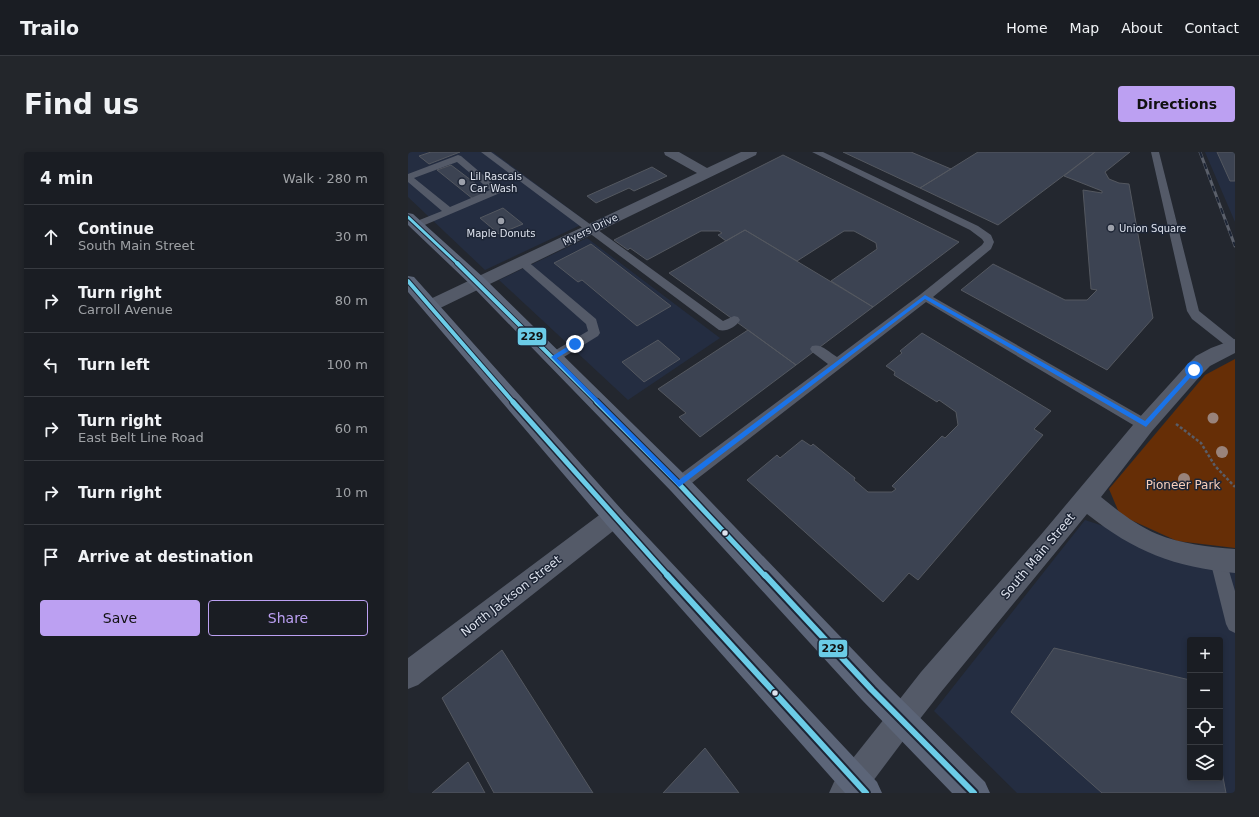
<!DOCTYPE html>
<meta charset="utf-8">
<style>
:root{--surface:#1a1d23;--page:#23262b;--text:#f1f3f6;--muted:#9fa2a6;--line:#383b41;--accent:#bca0f2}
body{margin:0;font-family:"DejaVu Sans",sans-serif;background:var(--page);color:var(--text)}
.controls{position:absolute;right:12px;bottom:12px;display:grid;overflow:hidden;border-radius:4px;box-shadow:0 2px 6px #0003}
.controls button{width:36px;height:36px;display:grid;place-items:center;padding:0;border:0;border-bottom:1px solid var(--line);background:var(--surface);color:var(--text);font:20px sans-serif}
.stop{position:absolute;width:12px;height:12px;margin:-9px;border:3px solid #1a73e8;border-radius:50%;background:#fff}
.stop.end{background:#1a73e8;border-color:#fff;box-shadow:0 1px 4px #0008}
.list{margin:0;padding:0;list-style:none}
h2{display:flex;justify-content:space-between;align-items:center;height:52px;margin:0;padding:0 16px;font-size:17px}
h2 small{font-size:13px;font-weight:400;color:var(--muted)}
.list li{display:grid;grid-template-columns:26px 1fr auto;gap:12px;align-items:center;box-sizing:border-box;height:64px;padding:0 16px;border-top:1px solid var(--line)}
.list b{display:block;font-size:15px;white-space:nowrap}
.list p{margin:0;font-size:13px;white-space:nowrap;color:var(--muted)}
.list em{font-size:13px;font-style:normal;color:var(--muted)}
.actions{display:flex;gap:8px;padding:12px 16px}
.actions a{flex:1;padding:9px 0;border:1px solid var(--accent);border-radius:4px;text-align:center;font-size:14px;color:var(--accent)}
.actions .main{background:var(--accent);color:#111}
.icon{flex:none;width:22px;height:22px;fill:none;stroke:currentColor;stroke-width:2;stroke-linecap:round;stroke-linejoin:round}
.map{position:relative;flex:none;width:827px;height:641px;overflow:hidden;border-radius:4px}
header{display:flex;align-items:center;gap:24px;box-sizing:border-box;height:56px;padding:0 20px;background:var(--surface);border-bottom:1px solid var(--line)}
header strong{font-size:19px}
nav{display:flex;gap:22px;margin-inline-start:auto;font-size:14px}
.intro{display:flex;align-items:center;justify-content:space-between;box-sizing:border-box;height:96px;padding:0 24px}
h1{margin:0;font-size:28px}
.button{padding:10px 18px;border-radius:4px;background:var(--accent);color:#111;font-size:14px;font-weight:700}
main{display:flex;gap:24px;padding:0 24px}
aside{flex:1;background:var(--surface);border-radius:4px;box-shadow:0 2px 6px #0003}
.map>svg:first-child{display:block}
.built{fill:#242d41;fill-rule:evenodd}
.green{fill:#662e06}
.building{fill:#3c4352;stroke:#545860}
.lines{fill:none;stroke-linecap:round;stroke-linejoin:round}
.path{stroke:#595d68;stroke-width:2.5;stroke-dasharray:3 2;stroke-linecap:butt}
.service{fill:#545a68;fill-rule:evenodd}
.minor{fill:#545a68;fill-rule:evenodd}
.tertiary{fill:#545a68;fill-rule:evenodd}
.primary{fill:#5c6578;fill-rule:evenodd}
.rail-casing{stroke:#5a5f6a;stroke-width:3}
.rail{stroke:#1d2535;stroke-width:2;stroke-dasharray:6;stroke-linecap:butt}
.bus-1-far3-casing{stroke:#1d2535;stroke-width:5}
.bus-1-far2-casing{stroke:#1d2535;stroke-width:6}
.bus-1-far1-casing{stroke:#1d2535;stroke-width:8}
.bus-1-casing{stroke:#1d2535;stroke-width:10}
.bus-1-far3{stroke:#6bcce7;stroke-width:3}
.bus-1-far2{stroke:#6bcce7;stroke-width:4}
.bus-1-far1{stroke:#6bcce7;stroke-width:5}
.bus-1{stroke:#6bcce7;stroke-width:6}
.tree{fill:#99837b}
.route{fill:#1a73e8}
.poi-dot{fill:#9da1ab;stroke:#1d2535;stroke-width:1.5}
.bus-dot{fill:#dee3ee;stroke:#1d2535;stroke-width:1.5}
.labels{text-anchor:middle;stroke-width:3;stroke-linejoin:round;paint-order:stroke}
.far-poi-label{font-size:10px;fill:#dee3ee;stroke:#1d2535;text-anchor:start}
.far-street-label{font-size:10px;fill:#dee3ee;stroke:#1d2535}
.park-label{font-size:12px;fill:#f9cfba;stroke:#1d2535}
.street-label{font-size:12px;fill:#dee3ee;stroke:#1d2535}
.line-badge{stroke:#1d2535;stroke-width:1.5}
.pale-badge-label{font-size:11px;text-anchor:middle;font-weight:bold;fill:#111}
</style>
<header>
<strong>Trailo</strong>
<nav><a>Home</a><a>Map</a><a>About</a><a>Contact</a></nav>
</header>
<div class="intro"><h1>Find us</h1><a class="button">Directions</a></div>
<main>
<aside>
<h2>4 min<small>Walk · 280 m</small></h2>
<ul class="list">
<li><svg class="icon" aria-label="ahead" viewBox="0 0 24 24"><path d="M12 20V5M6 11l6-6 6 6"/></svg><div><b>Continue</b><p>South Main Street</p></div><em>30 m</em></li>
<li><svg class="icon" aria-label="right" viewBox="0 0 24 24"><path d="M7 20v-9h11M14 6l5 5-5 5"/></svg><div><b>Turn right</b><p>Carroll Avenue</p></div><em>80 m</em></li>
<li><svg class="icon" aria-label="left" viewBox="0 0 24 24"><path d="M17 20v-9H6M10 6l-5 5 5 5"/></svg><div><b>Turn left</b></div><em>100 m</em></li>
<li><svg class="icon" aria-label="right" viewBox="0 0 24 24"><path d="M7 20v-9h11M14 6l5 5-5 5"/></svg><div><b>Turn right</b><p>East Belt Line Road</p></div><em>60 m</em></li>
<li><svg class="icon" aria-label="right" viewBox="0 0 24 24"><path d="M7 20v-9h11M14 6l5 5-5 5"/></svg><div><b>Turn right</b></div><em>10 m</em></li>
<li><svg class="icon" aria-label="arrive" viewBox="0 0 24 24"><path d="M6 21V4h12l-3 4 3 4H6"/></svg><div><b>Arrive at destination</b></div></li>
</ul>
<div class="actions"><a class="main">Save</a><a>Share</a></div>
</aside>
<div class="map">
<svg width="827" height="641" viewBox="0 0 827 641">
<rect width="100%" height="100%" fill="#23272f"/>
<path class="built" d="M0,0H85L179,70L77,118L0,45Z
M797,0H827V70Z
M179,86L312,186L220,248L91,128Z
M677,368L827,417V641H609L526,559ZM782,488H812V626H782Z"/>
<path class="green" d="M827,207V396L769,389L712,363L701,337L797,223Z"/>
<path class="building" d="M23,0H52L21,12L11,4Z
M435,0H503L543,17L512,36Z
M570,0H687L590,73L512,36Z
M687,0H722L697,20L701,27L711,31L721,32L745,166L699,218L553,138L585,112L657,148H679L689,138L683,137L675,38L694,41V39L656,24Z
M809,0H827V29H822Z
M375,3L551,90L465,155L423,129L469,97L468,91L446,79H436L389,109L337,78L318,89L310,83L314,81L311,79H293L239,108L222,96L220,98L206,88Z
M43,13L80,41L65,47L29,18Z
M244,15L259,24L226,39L221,36L188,51L179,44Z
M95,56L115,72L91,82L72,66Z
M337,78L465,155L388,213L261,121Z
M183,92L263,154L229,174L174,128L170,130L146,111Z
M340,178L388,213L292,285L271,265L278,261L250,237Z
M514,181L643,259L626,277L635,283L510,428L501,421L475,450L339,328L369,303L372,306L394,288L403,294L405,292L447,326L446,328L460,340H484L488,337L484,334L534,284L537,286L550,273L548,260L531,248L529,250L486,223L487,220L478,214L494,201L492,199Z
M250,188L272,207L236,230L214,210Z
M646,496L782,528V626H812V610L818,641H694L603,560Z
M94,498L185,641H86L34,546Z
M297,596L331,641H255Z
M60,610L77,641H24Z"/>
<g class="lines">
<path class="path" d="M768,272L793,291L807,314L827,335"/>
<path class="service" d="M73,0H83L315,169L326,164L330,165L332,168C328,175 318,180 311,178Z
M404,0H415L570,74L583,83L586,90L583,97L525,145L742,269L744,273L742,277L737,279L732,277L518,150L276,337L271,339L266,337L263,332L266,327L420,212L404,200L402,197L404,194C413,191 421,200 429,205L513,142L574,93L576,90L574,87L562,78Z
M743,0H751L791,159L827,188V198L822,197L784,167L779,159Z
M50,3L53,4L94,39L92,41L12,75H4L3,73L4,71L34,59L0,30V22ZM49,10L82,38L42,55L6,26Z
M114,107L118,108L188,167L192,181L190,184L151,208L146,210L141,208L140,205L141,202L180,179L178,172L110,112L109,110Z
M810,400L816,402L827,439V481L821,478L818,472L802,408L804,402Z"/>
<path class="minor" d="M256,0H271L299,16L333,0H349L348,3L28,158L22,160L16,158L13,154L16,150L289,21L257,3Z
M827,187V201L802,214L793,223L744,279L693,345C710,359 728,373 749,382C773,392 801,395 827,397V421C766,415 727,400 679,362L533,540L504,577L494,582L484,577L479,567L484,557L513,520L631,385L730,267L779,213L788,204L803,196Z
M206,354L214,358L218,365L214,372L10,533L0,537V506L198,358Z"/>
<path class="tertiary" d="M494,552L504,557L509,567L504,577L456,641H421L426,630L484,557Z"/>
<path class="primary" d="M0,61L5,62L76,126L279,325L474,528L577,630L582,641H544L454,548L263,339L64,134L0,73Z
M0,124L6,125L214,358L469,630L474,641H437L198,372L0,140Z"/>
<defs>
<path id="rail" d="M792,0L827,94"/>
</defs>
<use href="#rail" class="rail-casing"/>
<use href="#rail" class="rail"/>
<defs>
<path id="bus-1-far3" d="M0,65L50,112"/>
<path id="bus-1-far2" d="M49,111L190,251
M0,129L106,251"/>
<path id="bus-1-far1" d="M105,250L260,424
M189,250L271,332L357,424"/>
<path id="bus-1" d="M259,423L458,641
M357,423L464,538L566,641"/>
</defs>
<use href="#bus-1-far3" class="bus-1-far3-casing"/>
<use href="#bus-1-far2" class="bus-1-far2-casing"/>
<use href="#bus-1-far1" class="bus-1-far1-casing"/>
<use href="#bus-1" class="bus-1-casing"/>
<use href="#bus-1-far3" class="bus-1-far3"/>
<use href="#bus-1-far2" class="bus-1-far2"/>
<use href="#bus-1-far1" class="bus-1-far1"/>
<use href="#bus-1" class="bus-1"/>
</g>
<g class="tree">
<circle cx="805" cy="266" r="5.5"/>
<circle cx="814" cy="300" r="6"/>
<circle cx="776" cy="327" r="6"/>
</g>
<path class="route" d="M517,143L737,269L784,217L789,218L738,275L517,147L271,335L143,205L165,191H169V194L149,206L271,328Z"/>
<g class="poi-dot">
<circle cx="54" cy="30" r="4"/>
<circle cx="93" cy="69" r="4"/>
<circle cx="703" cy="76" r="4"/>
</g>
<g class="bus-dot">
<circle cx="317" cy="381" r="3.5"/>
<circle cx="367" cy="541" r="3.5"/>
</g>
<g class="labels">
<g class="far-poi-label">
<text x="62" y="28">Lil Rascals<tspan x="62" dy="12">Car Wash</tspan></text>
<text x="711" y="80">Union Square</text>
<text x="93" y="85" text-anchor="middle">Maple Donuts</text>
</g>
<g class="far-street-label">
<text transform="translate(182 77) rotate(-26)" y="4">Myers Drive</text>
</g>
<g class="park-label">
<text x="775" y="337">Pioneer Park</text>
</g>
<g class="street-label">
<text transform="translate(630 404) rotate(-50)" y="4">South Main Street</text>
<text transform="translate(103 444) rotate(-38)" y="4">North Jackson Street</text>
</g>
</g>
<g class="line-badge">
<rect x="109" y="175" width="30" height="19" rx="4" fill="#6bcce7"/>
<rect x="410" y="487" width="30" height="19" rx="4" fill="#6bcce7"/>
</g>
<g class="pale-badge-label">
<text x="124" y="188">229</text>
<text x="425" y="500">229</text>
</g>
</svg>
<div class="controls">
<button>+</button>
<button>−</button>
<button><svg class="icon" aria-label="locate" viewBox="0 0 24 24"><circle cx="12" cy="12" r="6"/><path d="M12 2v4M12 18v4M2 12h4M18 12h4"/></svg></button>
<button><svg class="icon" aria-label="layers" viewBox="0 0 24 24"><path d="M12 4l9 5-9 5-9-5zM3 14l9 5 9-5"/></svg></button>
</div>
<div class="stop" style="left:786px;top:218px"></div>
<div class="stop end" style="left:167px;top:192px"></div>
</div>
</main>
